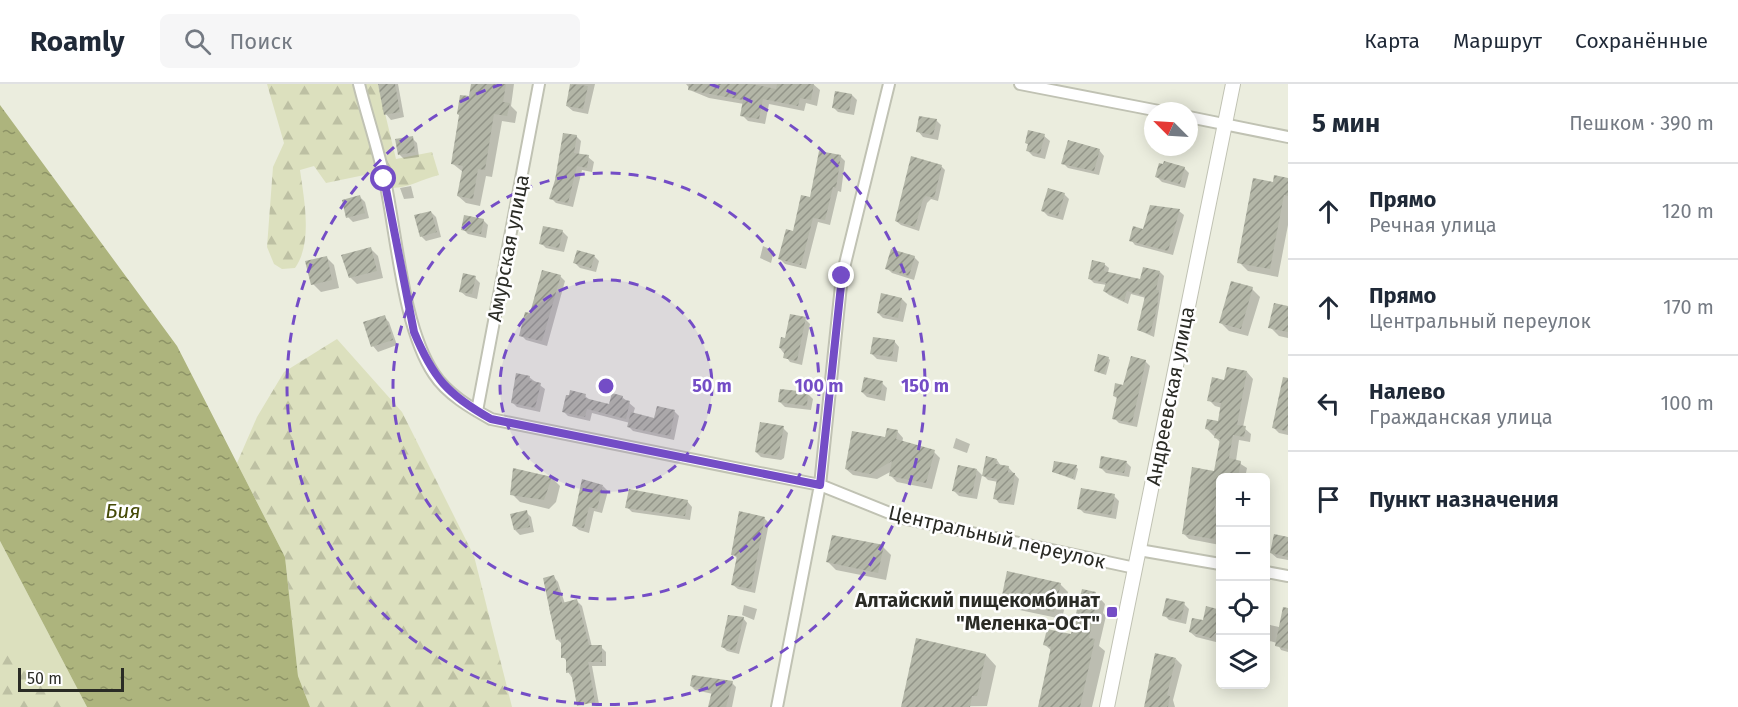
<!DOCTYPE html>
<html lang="ru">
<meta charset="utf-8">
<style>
:root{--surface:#fff;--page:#f6f6f7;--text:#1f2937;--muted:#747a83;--line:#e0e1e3}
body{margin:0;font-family:"Fira Sans",sans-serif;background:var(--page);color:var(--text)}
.controls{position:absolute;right:18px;bottom:18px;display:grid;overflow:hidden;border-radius:9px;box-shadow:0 3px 15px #0003}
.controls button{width:54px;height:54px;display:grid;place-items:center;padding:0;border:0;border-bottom:2px solid var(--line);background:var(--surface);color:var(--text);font:30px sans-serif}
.compass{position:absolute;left:1144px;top:18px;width:54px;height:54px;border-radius:50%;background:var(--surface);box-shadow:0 3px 15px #0003;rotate:294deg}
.scale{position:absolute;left:18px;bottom:15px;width:106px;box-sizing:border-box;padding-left:6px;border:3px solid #2a2b25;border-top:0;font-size:16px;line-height:21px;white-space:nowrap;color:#2a2b25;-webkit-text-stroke:4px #fff;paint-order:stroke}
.stop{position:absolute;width:18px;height:18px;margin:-14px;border:4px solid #744dc6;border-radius:50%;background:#fff}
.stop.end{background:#744dc6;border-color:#fff;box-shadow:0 2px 6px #0008}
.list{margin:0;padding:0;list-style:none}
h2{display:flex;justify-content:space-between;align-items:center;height:78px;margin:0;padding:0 24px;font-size:26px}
h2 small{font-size:20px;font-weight:400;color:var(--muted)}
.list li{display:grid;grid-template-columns:39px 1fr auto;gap:18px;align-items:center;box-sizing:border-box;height:96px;padding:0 24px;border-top:2px solid var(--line)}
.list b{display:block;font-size:22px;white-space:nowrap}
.list p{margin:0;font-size:20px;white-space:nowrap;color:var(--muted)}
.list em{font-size:20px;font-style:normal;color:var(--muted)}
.icon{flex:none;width:33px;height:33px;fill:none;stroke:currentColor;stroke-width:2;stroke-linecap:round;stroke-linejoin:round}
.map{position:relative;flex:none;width:1288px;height:623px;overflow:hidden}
header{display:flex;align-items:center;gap:36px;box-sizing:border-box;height:84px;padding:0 30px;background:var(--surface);border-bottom:2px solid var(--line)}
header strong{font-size:28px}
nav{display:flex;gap:33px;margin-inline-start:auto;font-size:21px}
.search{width:420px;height:54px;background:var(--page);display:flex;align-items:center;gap:15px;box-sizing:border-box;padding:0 21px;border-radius:9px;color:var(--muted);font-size:22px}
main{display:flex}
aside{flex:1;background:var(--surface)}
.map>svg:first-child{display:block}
.green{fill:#dce0be}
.forest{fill:url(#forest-firs)}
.water{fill:url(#water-ripples)}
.shadow{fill:#0003}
.building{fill:url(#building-hatch)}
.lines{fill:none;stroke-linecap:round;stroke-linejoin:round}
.minor-casing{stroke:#c0c2b3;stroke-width:14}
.tertiary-casing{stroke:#c0c2b3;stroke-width:16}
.minor{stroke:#fff;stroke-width:10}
.tertiary{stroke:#fff;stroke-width:14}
.route{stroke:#744dc6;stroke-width:8}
.ring{fill:none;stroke:#744dc6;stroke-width:3;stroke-dasharray:10 8}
.poi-dot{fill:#744dc6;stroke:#fff;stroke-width:2}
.labels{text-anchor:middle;stroke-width:5;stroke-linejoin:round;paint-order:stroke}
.street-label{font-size:20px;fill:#2a2b25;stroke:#fff}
.poi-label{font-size:20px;font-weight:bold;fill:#2a2b25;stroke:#fff;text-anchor:end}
.water-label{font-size:21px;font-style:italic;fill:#454a06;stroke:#fff}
.centre{fill:#744dc6;stroke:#fff;stroke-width:3}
.ring-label{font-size:18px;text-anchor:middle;font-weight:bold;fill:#744dc6;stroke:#fff;stroke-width:5;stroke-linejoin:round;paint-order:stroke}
</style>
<header>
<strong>Roamly</strong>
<div class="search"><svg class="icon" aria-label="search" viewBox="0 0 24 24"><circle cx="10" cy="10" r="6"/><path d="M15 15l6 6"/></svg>Поиск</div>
<nav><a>Карта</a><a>Маршрут</a><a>Сохранённые</a></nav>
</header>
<main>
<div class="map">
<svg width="1288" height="623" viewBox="0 0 1288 623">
<defs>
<pattern id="forest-firs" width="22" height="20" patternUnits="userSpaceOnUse" patternTransform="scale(1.5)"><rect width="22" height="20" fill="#dce0be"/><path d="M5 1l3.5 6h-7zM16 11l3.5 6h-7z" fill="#bdc0a3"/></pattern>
<pattern id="water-ripples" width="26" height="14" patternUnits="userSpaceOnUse" patternTransform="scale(1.5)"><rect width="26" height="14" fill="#adb47d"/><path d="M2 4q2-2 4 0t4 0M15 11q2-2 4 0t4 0" fill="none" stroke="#8d9366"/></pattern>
<pattern id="building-hatch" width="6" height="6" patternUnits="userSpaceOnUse" patternTransform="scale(1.5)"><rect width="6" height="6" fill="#b3b6a7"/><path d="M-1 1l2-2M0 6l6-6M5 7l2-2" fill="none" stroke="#929488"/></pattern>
</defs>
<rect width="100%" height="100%" fill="#ebedde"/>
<path class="green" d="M0,457L87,623H0Z"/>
<path class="forest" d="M267,0H356L379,88L326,99L314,82L300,86C304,115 313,159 295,184L282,185L274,180L267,163L273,83L284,59Z
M364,0H378L396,75L432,68L439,91C422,95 409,104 392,104Z
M337,255L402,328L474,472L512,623H310L298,592L285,473L237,379L257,333L284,288Z
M0,560L62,620L64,623H0Z"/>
<path class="water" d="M0,21L177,262L285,473L298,592L310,623H87L0,457Z"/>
<path class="shadow" d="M380,0H398L404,33L391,36L386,30Z
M473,0H514L511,22L517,28L515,39L502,37L492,93L486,92L480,122L466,119L458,112L463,88L453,80Z
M572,0H595L588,30L573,27L567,22Z
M686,0H813L820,6L817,22L806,19L804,27L769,20L765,40L748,37L742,31L744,20L709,14L692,7Z
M852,11L857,16L854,31L838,28L833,23Z
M936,36L941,41L938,56L923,53L918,47Z
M576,52L581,57L579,71L588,73L594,78L592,88L582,86L573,123L556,119L551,114Z
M1044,52L1050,57L1045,75L1033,72L1028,67L1029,61L1026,59Z
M412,54L417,59L419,73L404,75L399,70Z
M1099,66L1104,72L1099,91L1068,84L1063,79Z
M840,72L845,77L841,108L838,107L830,141L818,138L806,185L785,180L780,175L811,115Z
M941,82L945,86L938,117L931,115L927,119L919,147L901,141L896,137Z
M1184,84L1189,89L1185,104L1162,98L1157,93Z
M1276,93L1288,96V141L1278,193L1248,187L1239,178Z
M411,102L414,114L404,115L400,104Z
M1064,110L1069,115L1063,136L1048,132L1043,127Z
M360,113L365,118L369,134L353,138L348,133Z
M1179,127L1184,131L1173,171L1135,161L1131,156Z
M431,128L436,133L441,153L426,157L421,152Z
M483,136L488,141L486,154L468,150L463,145Z
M563,148L568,153L564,168L546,164L541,159Z
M763,162L774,167L771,179L760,174Z
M371,165L378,172L383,194L357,200L350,193Z
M594,172L599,177L596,188L580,184L575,179Z
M326,173L334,181L339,204L321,208L313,200Z
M914,173L919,178L914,196L892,189L887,184Z
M1104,180L1109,184L1108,189L1141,197L1160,188L1164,192L1154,253L1138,246L1146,214L1131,210L1128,220L1109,211L1104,207L1107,201L1094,199L1090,195Z
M560,192L565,197L547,262L526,256L521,251L531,231Z
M475,194L480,199L477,215L466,212L460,207Z
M1252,205L1260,213L1248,252L1229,247L1221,239Z
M902,215L907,220L903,238L883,234L878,229Z
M1275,221L1288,224V254L1279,252L1270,243Z
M384,233L389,238L397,261L378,268L373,262Z
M805,235L810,240L802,281L790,278L780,264Z
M894,257L899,263L897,278L877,275L872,270Z
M1108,274L1110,276L1106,291L1097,288L1095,286Z
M1145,277L1150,282L1137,343L1119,339L1114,334L1118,315L1114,312Z
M1247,288L1253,295L1243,343L1251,350L1250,358L1239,356L1236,377L1247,384L1245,394H1220V461L1189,455L1183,449L1215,389L1221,359L1207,345L1219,339L1222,324L1215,322L1209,316L1226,297Z
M529,293L545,305L540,328L517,323L512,318Z
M882,299L887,304L885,317L867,313L862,308Z
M808,310L813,315L811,326L785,323L780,318Z
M585,312L590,316L610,322L622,313L635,324L633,330L655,335L658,324L675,328L679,332L674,356L633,347L629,343L630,339L592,329L590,337L568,332L563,327Z
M1280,313L1288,314V351L1279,349L1274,344Z
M783,344L788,349L784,374L781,376L761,373L756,368Z
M897,347L903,354L902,359L934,368L940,374L932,405L897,398L891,392L892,387L877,395L853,391L846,385Z
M956,354L970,360L967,369L953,364Z
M997,376L1001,382L1008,383L1019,395L1014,421L999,419L995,414L998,398L988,396L984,392Z
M1126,378L1131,383L1129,393L1106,389L1100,383Z
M1076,383L1078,385L1075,396L1053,388Z
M977,386L982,391L977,415L959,412L954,407Z
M552,394L560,402L556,418L549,425L520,418L512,410Z
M603,402L608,407L602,429L594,427L589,449L579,446L573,441Z
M1114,412L1119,417L1116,435L1084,429L1079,424Z
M687,417L692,423L690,436L632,428L627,423Z
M526,428L531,433L534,448L520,451L515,446Z
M764,434L769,439L755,509L738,505L733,501L738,475L733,470Z
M1275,452L1288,454V476L1277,474L1271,469Z
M883,463L891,471L886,496L836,486L828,478Z
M554,493L558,498L565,520L577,517L582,522L592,563H601L606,568V582H592L599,620L593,621L588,616L568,588V578L563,573V561L557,555L549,524L553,523Z
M1060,500L1068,508L1062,535L1010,524L1002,516Z
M1095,509L1105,520L1103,529L1106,532L1099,562L1105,567L1092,623H1040L1052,567L1045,561L1073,552Z
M1184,520L1189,525L1186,540L1169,536L1164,531Z
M744,521L757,525L754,536L742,531Z
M1220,527V553L1216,558L1196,553L1190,548Z
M743,534L747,539L739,570L727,567L722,562Z
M1266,540L1288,545V568L1281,566L1277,559L1266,556Z
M986,571L996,582L987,622L903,623Z
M1176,575L1182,581L1173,616L1175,623H1146Z
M732,599L736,603L732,623H709L713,610L695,606L691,602Z"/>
<path class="building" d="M378,0H395L400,28L384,31Z
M471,0H506L503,18L510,19L507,32L494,30L485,86L478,85L473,115L457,112L463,82L451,80L459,31L457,30L460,11L469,12Z
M570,0L588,2L583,25L566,22Z
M689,0H752L776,5L777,0H814L811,16L800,14L798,22L763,15L759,35L740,32L743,16L688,6Z
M835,7L852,10L849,27L832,24Z
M919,32L937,35L933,51L916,48Z
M1028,46L1045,50L1040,70L1026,67L1028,60L1025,59Z
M563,49L577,51L574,69L589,71L587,84L577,82L568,119L549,115L555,96Z
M413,52L415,68L398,71L395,55Z
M1068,56L1100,65L1094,87L1061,80Z
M819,67L841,71L836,104L833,103L825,136L813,134L801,181L778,175L786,145L793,147L801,111L810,113Z
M911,72L942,81L934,114L926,112L923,115L915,143L895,137Z
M1164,77L1185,83L1180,100L1155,93L1159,79L1163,80Z
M1274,91L1288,94V112L1284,111L1270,185L1237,179L1253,94L1273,98Z
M1048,104L1065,109L1058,132L1041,127Z
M360,111L365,129L346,134L342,116Z
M1150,121L1180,125L1168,167L1129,157L1133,142L1143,145Z
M431,127L437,148L420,153L414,131Z
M464,131L484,135L481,150L461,146Z
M543,142L563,146L559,164L539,160Z
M371,163L377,187L349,194L341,171Z
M891,165L915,172L909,192L885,185Z
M577,166L595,171L591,184L573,179Z
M327,172L332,196L311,201L305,177Z
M1092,176L1105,179L1104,187L1140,195L1143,183L1160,187L1156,206H1159L1157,224L1150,250L1137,246L1145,212L1127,207L1124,217L1103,207L1106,199L1088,195Z
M542,186L561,191L542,257L519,252L525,228L530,229Z
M463,189L476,192L472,210L459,208Z
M1231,197L1253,203L1241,245L1219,239Z
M881,209L902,214L898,234L877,229Z
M1274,219L1288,222V248L1268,244Z
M790,230L806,233L797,277L783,274L785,265L779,264L781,253L785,254Z
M385,231L393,256L371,263L363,238Z
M873,253L895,256L892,273L870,270Z
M1098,270L1109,273L1104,290L1094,287Z
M1131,272L1146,276L1132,339L1112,335L1117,313L1113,312L1115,299L1123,301Z
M1227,283L1247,287L1237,341L1246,342L1244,353L1233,351L1229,374L1241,377L1238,393H1221V405L1213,428L1221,430V435L1214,455L1182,450L1192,383L1214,387L1220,355L1214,354L1216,347L1205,345L1207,335L1218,337L1221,319L1207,317L1212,293L1224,296Z
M516,289L530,292L529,296L541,299L535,324L511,319Z
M864,293L883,297L880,312L861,308Z
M1283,293L1288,294V341L1286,347L1272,344Z
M780,305L808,308L807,322L778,318Z
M570,306L586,310L585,314L609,320L612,309L623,312L622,315L630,317L626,335L587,325L585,333L562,328L566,311H569Z
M657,322L675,326L670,352L627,343L631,328L654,334Z
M760,338L784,342L779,368L776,372L755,368Z
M887,344L898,346L896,355L935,366L926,399L889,392L892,377L870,390L845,385L852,347L885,353Z
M986,372L997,375L996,380L1009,382L1008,388L1015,389L1010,418L993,415L997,395L982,392Z
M1101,372L1127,377L1124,389L1099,384Z
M1054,377L1077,381L1073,394L1052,388Z
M958,381L977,385L972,411L952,407Z
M513,384L552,393L544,416L510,411Z
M582,395L603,401L597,425L589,423L584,444L572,442Z
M1081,404L1115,410L1111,431L1077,425Z
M629,405L688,416L685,432L625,424Z
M527,426L530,443L514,446L510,430Z
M739,427L765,433L751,505L731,501L737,472L731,471Z
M1274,450L1288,453V473L1270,469Z
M832,451L884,461L878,489L826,478Z
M1007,487L1061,499L1054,528L1001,516Z
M554,491L562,519L577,515L589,561H602V578H588L595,618L577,622L571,588L566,589V574H561V554L556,556L543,494Z
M1082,505L1096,508L1093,520H1096L1089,554L1095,555L1080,623H1038L1051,563L1043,561L1047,545L1071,550Z
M1166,514L1185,518L1181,536L1162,532Z
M1206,522L1221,526V543L1211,554L1189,548L1192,534L1203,536Z
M1283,523L1288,524V565L1275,562Z
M728,531L744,533L735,567L721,563Z
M916,554L986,570L977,612H972L970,623H901Z
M1155,569L1176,574L1167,611L1170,612L1168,623H1144Z
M692,591L733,597L726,623H708L712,607L690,602Z"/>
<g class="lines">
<defs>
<path id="minor" d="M359,0C367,32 378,64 385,97C397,153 403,244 434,290C447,310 471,324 491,335L820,401L902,434L1135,484
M1020,0L1159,27
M1189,33L1288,53
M477,327L539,0
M1139,466L1220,480
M1266,488L1288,492
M777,623L820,401L842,192L889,0"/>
<path id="tertiary" d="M1107,623L1233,0"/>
</defs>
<use href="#minor" class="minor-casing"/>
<use href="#tertiary" class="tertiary-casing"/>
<use href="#minor" class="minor"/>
<use href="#tertiary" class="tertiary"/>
</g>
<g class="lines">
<path class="route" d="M384,95L414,248C433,294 448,311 491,335L820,401L842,192"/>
</g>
<circle cx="606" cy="302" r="106" fill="#744dc6" fill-opacity=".12"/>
<g class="ring">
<circle cx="606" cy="302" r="106"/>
<circle cx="606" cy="302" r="213"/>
<path d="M710 0A319 319 0 1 1 502 0"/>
</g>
<rect class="poi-dot" x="1106" y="522" width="12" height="12" rx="3"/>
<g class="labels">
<g class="street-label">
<text transform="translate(508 164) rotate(-79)" y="7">Амурская улица</text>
<text transform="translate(1170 312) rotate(-79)" y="7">Андреевская улица</text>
<text transform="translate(997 453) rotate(13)" y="7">Центральный переулок</text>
</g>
<g class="poi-label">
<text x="1100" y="523">Алтайский пищекомбинат<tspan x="1100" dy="23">"Меленка-ОСТ"</tspan></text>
</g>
<g class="water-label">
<text x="123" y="434">Бия</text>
</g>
</g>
<circle cx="606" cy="302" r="9" class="centre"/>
<g class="ring-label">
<text x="712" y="308">50 m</text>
<text x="819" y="308">100 m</text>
<text x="925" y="308">150 m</text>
</g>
</svg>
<div class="controls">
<button>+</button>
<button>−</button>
<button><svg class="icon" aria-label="locate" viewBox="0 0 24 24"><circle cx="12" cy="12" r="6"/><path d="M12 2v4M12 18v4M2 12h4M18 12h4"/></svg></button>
<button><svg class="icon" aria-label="layers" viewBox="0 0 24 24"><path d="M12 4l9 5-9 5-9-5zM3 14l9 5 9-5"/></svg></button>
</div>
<svg class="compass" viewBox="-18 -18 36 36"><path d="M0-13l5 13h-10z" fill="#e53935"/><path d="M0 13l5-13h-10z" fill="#747a83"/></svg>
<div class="scale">50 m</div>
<div class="stop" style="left:384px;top:95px"></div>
<div class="stop end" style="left:842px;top:192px"></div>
</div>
<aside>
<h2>5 мин<small>Пешком · 390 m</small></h2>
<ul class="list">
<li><svg class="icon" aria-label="ahead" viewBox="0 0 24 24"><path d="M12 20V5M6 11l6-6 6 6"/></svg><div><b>Прямо</b><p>Речная улица</p></div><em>120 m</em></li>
<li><svg class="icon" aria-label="ahead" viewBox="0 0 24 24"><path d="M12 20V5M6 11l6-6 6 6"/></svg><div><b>Прямо</b><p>Центральный переулок</p></div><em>170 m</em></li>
<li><svg class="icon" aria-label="left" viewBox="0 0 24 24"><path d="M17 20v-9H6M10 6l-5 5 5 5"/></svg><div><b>Налево</b><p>Гражданская улица</p></div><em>100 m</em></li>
<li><svg class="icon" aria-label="arrive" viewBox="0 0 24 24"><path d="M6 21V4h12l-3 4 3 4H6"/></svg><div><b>Пункт назначения</b></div></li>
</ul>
</aside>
</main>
